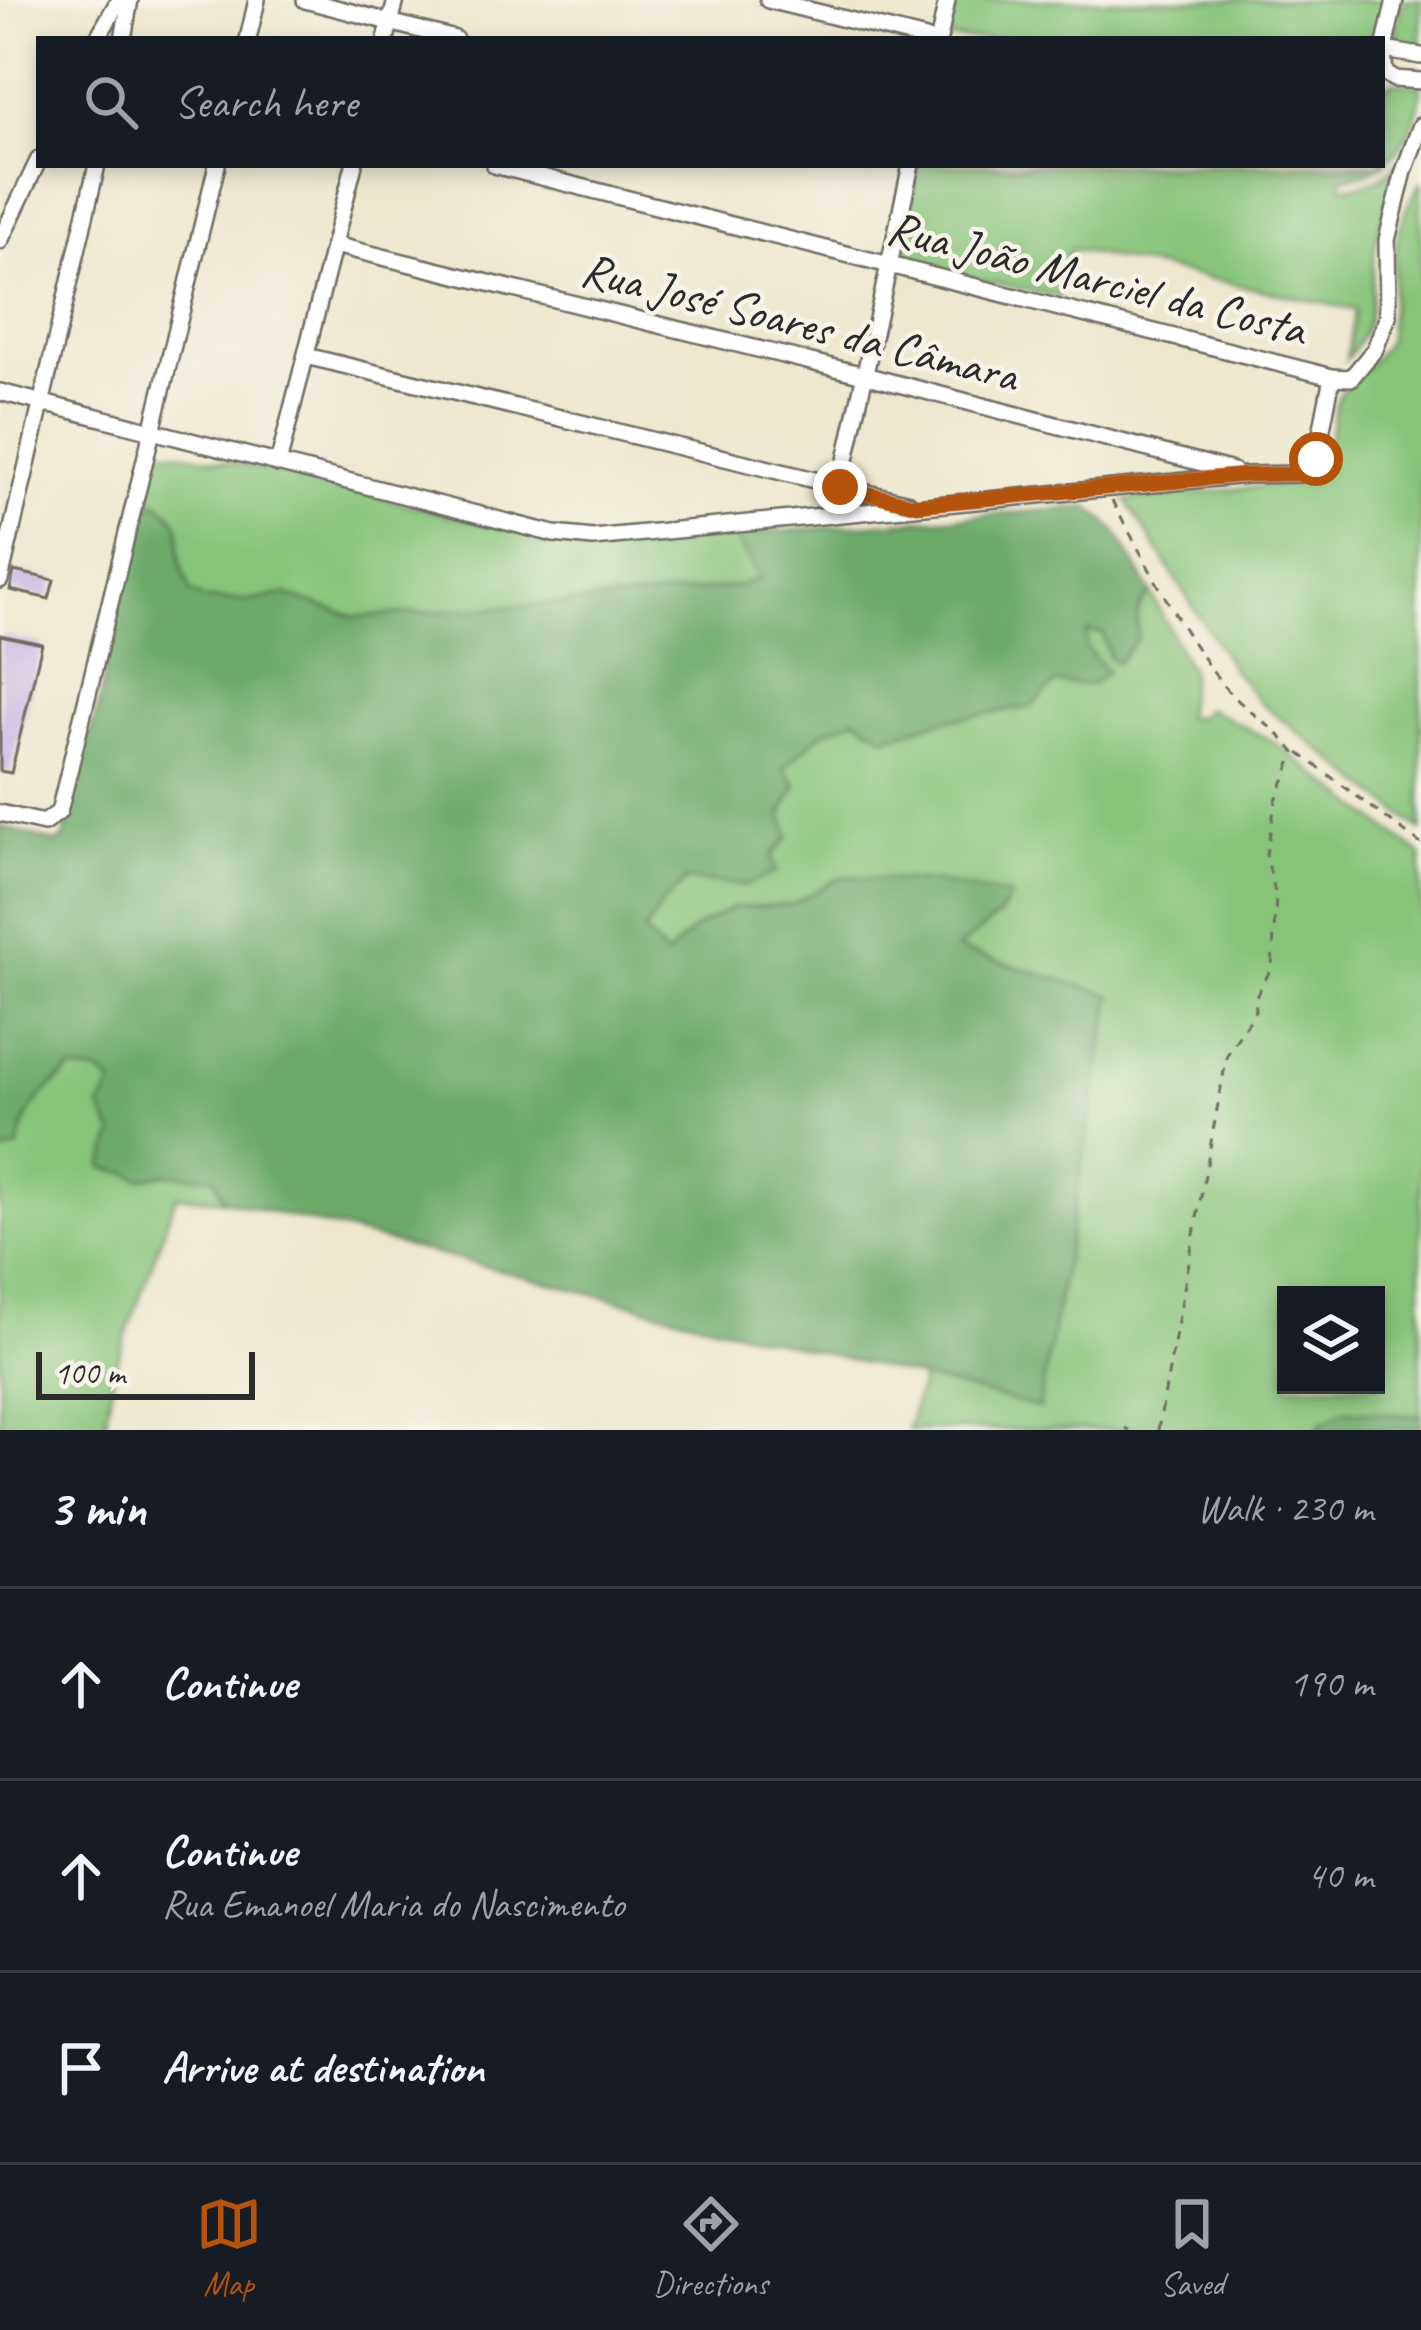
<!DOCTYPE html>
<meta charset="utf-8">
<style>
:root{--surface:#171b24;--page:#242831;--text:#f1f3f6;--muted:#9ea1a6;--line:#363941;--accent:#b45309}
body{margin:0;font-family:Caveat,sans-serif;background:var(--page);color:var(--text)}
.controls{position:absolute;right:36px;bottom:36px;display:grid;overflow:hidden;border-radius:0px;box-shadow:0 6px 18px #0003}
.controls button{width:108px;height:108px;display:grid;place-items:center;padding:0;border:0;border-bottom:3px solid var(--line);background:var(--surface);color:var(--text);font:60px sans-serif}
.scale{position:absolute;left:36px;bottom:30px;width:219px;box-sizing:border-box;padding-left:12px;border:6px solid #2b2b2b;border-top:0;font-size:33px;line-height:42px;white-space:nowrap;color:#2b2b2b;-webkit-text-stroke:9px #f7f3e8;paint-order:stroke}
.stop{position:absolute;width:36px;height:36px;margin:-27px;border:9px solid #b45309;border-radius:50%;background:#fff}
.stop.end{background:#b45309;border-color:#fff;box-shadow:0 3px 12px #0008}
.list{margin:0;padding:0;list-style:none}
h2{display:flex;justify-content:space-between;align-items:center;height:156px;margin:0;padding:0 48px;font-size:51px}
h2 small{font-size:39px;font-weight:400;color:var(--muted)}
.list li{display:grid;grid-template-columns:78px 1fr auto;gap:36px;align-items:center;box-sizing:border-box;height:192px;padding:0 48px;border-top:3px solid var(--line)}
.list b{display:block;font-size:45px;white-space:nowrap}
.list p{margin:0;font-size:39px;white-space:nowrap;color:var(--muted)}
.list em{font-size:39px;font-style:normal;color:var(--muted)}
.icon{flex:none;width:66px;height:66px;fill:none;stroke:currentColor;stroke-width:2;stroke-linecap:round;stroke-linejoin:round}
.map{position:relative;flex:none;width:1421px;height:1430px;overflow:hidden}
.search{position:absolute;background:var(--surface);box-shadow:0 6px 18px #0003;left:36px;right:36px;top:36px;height:132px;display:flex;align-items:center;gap:30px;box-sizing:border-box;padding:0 42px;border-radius:0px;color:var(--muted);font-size:45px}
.sheet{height:732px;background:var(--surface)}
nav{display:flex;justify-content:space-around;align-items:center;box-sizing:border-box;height:168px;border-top:3px solid var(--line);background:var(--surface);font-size:33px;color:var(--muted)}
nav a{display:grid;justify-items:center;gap:6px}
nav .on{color:var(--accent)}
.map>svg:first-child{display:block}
.green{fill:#87c47a;stroke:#597852;stroke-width:3;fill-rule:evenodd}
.forest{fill:#6daa6a;stroke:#4c6a4a;stroke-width:3}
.building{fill:#c7b2e2}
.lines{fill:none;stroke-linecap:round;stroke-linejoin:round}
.minor-casing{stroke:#6f6d64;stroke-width:20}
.path{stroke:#6f6d64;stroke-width:3;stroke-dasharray:9 9;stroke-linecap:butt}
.minor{stroke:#fff;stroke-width:15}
.route{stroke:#b45309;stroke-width:15}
.labels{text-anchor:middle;stroke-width:9;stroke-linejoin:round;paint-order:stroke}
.street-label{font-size:48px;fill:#2b2b2b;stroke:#f7f3e8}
</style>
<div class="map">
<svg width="1421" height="1430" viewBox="0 0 1421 1430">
<rect width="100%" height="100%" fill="#f7f3e8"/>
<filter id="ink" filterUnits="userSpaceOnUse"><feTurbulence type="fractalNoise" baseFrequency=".00833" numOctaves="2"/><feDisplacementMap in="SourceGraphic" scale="24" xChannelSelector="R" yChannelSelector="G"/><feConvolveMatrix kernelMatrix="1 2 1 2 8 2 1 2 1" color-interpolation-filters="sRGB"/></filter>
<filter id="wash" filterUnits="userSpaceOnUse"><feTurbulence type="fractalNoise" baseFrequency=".004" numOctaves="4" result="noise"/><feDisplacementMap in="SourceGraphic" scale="48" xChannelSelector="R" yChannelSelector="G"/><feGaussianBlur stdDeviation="2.7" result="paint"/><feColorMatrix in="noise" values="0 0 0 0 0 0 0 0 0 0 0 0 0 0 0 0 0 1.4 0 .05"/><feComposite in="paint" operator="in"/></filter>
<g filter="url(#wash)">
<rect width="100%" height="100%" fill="#eee8cf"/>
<path class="green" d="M955,0H1388L1373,39H947Z
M1402,0H1421V49L1400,46L1398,36H1393Z
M1392,82L1421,85C1421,114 1406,148 1382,164V90Z
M1398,164C1390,192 1379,220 1375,249C1368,294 1380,321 1346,359L1355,310L1071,249L1059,297L903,263L901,257L918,165H1380L1364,174L1343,177L1341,186C1364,187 1382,181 1398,164Z
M1421,182V830L1260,702L1233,670L1126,500L1311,482C1328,457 1330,427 1338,398C1342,385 1378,361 1388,339L1397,238L1405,211Z
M162,449L293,475L582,549L743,534L738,542L761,578L737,586L631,599L355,617L284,594L251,601L204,599L190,592C187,582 183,572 181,562C175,530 191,528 157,502L149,504L153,467Z
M1151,593L1191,672L1185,717H1199L1207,708L1274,742L1421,855V1416L1344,1411L1320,1424L1322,1430H907L922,1378L1039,1407L956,949L999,915L843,876L793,904L732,908L695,928L666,957L643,932L662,904L686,880L747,885L789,837L782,813L797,785L783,769L823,732L856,718L886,737L942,720L1031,707L1086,648L1087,631L1103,634L1109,657L1125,648L1142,601ZM1286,1295H1376V1385H1286Z
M71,1070L99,1073L114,1084L115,1135L103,1166C116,1174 128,1170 140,1179L166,1174L215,1177L224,1200L176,1196L115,1367L104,1430H0V1153L10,1151L34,1103Z"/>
<path class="forest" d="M157,502C191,528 175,530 181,563C183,572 188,582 191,592L204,599L251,601L284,594L355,617L631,599L737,586L760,578L737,541L743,534L1089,507L1116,531L1151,593C1136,606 1136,618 1138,637L1117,663L1109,657L1103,634L1087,631L1086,648L1107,672L1091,685L1056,683L1031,707L943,720L885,737L856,718L823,732L783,768L797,785L782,813L789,837L772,855L776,872L747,885L686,880L662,904L644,932L666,956L695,928L733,908L793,904L843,876L935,882L1011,896L999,915L957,949L1112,995L1039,1408L224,1200L214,1177L166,1174L139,1179C128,1169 115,1174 103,1166L114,1135L100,1107L113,1084L99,1073L70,1070C43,1094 22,1110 19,1148L0,1153V826L57,843L65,837V823L82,776L78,770L98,709L116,605L126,586L146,513L149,504Z
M1344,1411L1421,1416V1430H1322L1319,1424Z"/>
<g id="blocks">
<path class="building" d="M14,571L54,580L49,599L10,590Z
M0,635L42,644L11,773L0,771Z"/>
</g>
</g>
<g filter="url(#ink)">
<use href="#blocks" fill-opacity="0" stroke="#6f6d64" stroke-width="3"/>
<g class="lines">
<defs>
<path id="minor" d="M305,0L455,39
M768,0L926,39
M1395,0L1383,53L1385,73L1394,79L1421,81
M97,39L119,0
M123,39L130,0
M248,39L257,0
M386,39L396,0
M939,39L947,0
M1384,50L1421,56
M494,165L1332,377L1351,378L1375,349L1388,316L1387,240L1404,171L1421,125
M0,241L39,159
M334,245L864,375L1233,471
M306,356L909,503
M0,392L554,534L593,538L1247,475L1300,474L1316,459L1332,377
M278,464L354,165
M840,487L911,165
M0,580L97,165
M0,813L44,823L59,812L217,165"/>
</defs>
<use href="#minor" class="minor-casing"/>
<path class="path" d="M1112,501C1146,561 1178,627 1220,681C1242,710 1274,725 1295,753L1276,800L1266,854L1276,897L1272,967L1255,998L1256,1009L1227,1055L1158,1430
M1299,753L1421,844
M1125,1428L1129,1430"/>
<use href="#minor" class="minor"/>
</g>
</g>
<g class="lines" filter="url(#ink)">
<path class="route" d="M840,487L917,505L1246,475L1300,474L1316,459"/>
</g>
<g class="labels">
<g class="street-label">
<text transform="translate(1097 277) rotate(14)" y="17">Rua João Marciel da Costa</text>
<text transform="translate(800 321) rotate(14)" y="17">Rua José Soares da Câmara</text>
</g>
</g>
</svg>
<div class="controls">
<button><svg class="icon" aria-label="layers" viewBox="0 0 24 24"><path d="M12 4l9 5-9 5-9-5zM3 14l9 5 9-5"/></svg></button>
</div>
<div class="scale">100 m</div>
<div class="stop" style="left:1316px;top:459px"></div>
<div class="stop end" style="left:840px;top:487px"></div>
<div class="search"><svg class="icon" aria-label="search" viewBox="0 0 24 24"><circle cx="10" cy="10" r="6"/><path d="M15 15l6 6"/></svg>Search here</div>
</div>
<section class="sheet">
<h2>3 min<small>Walk · 230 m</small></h2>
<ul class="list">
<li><svg class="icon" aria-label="ahead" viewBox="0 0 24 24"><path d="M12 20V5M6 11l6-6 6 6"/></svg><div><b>Continue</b></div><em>190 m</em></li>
<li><svg class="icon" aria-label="ahead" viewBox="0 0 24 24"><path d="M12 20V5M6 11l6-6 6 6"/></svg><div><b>Continue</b><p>Rua Emanoel Maria do Nascimento</p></div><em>40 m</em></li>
<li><svg class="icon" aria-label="arrive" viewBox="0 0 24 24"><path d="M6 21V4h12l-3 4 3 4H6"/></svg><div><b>Arrive at destination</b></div></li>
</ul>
</section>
<nav>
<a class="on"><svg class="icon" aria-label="map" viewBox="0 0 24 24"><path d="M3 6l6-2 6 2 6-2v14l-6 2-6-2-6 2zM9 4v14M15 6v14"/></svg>Map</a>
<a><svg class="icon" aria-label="directions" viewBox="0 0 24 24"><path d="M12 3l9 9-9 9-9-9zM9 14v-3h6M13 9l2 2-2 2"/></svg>Directions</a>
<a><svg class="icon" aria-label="saved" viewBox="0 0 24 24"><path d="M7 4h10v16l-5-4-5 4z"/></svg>Saved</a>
</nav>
